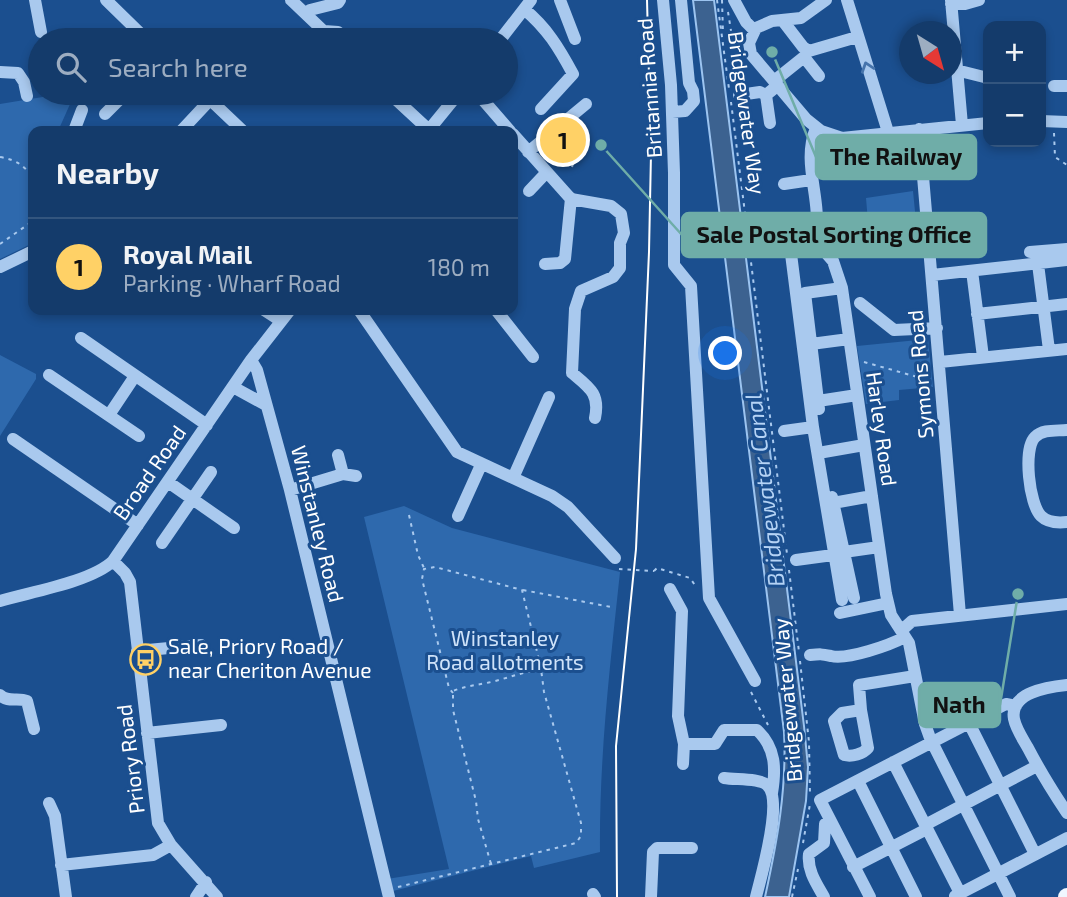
<!DOCTYPE html>
<meta charset="utf-8">
<style>
:root{--surface:#143b6b;--page:#1d4271;--text:#f1f3f6;--muted:#9dadc1;--line:#33557e;--accent:#ffd166}
body{margin:0;font-family:"Exo 2",sans-serif;background:var(--page);color:var(--text)}
.controls{position:absolute;right:21px;top:21px;display:grid;overflow:hidden;border-radius:14px;box-shadow:0 4px 10px #0003}
.controls button{width:63px;height:63px;display:grid;place-items:center;padding:0;border:0;border-bottom:2px solid var(--line);background:var(--surface);color:var(--text);font:35px sans-serif}
.compass{position:absolute;left:899px;top:21px;width:63px;height:63px;border-radius:50%;background:var(--surface);box-shadow:0 4px 10px #0003;rotate:143deg}
.you{position:absolute;left:726px;top:354px;width:24px;height:24px;margin:-18px;border:5px solid #fff;border-radius:50%;background:#1a73e8;box-shadow:0 0 0 10px #1a73e833}
.badge{display:grid;place-items:center;width:46px;height:46px;border-radius:50%;background:var(--accent);color:#111;font-size:23px;font-weight:700}
.pin{position:absolute;translate:-50% -50%;border:4px solid #fff;box-shadow:0 2px 7px #0006}
.list{margin:0;padding:0;list-style:none}
h2{display:flex;justify-content:space-between;align-items:center;height:91px;margin:0;padding:0 28px;font-size:30px}
h2 small{font-size:23px;font-weight:400;color:var(--muted)}
.list li{display:grid;grid-template-columns:46px 1fr auto;gap:21px;align-items:center;box-sizing:border-box;height:98px;padding:0 28px;border-top:2px solid var(--line)}
.list b{display:block;font-size:26px;white-space:nowrap}
.list p{margin:0;font-size:23px;white-space:nowrap;color:var(--muted)}
.list em{font-size:23px;font-style:normal;color:var(--muted)}
.icon{flex:none;width:38px;height:38px;fill:none;stroke:currentColor;stroke-width:2;stroke-linecap:round;stroke-linejoin:round}
.map{position:relative;flex:none;width:1067px;height:897px;overflow:hidden}
.search{position:absolute;background:var(--surface);box-shadow:0 4px 10px #0003;left:28px;top:28px;width:490px;height:77px;display:flex;align-items:center;gap:18px;box-sizing:border-box;padding:0 24px;border-radius:38px;color:var(--muted);font-size:26px}
.panel{position:absolute;background:var(--surface);box-shadow:0 4px 10px #0003;left:28px;top:126px;width:490px;height:189px;border-radius:14px}
.map>svg:first-child{display:block}
.green{fill:#2e69ad}
.water{fill:#3c6290;stroke:#9cc4f0;stroke-width:2}
.lines{fill:none;stroke-linecap:round;stroke-linejoin:round}
.path{stroke:#a9c9ee;stroke-width:2;stroke-dasharray:3.5 5;stroke-linecap:butt}
.minor{stroke:#a9c9ee;stroke-width:12}
.major{stroke:#f0f6ff;stroke-width:16}
.tram{stroke:#fff;stroke-width:2}
.path-bridge{stroke:#a9c9ee;stroke-width:2;stroke-dasharray:3.5 5;stroke-linecap:butt}
.oneway{stroke:#4674ac}
.labels{text-anchor:middle;stroke-width:6;stroke-linejoin:round;paint-order:stroke}
.street-label{font-size:21px;fill:#fff;stroke:#1b4f8f}
.park-label{font-size:21px;fill:#cfe3fa;stroke:#1b4f8f}
.poi-label{font-size:21px;fill:#fff;stroke:#1b4f8f;text-anchor:start}
.water-label{font-size:23px;font-style:italic;fill:#b5d3f5;stroke:#1b4f8f}
.leader{fill:none;stroke:#6fada8;stroke-width:2.5}
.callout-dot{fill:#6fada8;stroke:#1b4f8f;stroke-width:2.5}
.callout{fill:#6fada8;stroke:#6fada8;stroke-width:2.5}
.callout-label{font-size:23px;text-anchor:middle;font-weight:bold;fill:#111}
</style>
<div class="map">
<svg width="1067" height="897" viewBox="0 0 1067 897">
<rect width="100%" height="100%" fill="#1b4f8f"/>
<path class="green" d="M67,93H75L58,131H33V243L0,259V104Z
M913,191L918,242L870,246L866,198Z
M928,339L933,387L899,390V400L866,404L857,346Z
M0,355L36,374V379L0,436Z
M404,506L452,528L620,572C610,666 599,758 600,852L534,868L531,856L393,891L387,879L449,869L364,517Z"/>
<path class="water" d="M693,0H714L804,726L808,767L806,801L789,897H765C777,842 787,789 784,732Z"/>
<g class="lines">
<path class="path" d="M717,0L729,89
M722,0L723,33
M728,12L732,37L737,43
M438,95L440,93
M731,102L749,245
M1054,133L1055,157L1067,165
M0,157C16,160 25,165 33,179
M572,167L574,160
M0,244L33,221
M750,254L787,554
M864,362L921,378L929,377
M409,515L418,555L424,568
M789,570L799,652
M654,571L657,568L690,578L697,588
M523,590L611,607
M800,661L809,742L810,795
M751,692L768,725
M453,693L449,688L422,579L424,569L435,567L522,590L541,668
M803,843L810,804
M398,887L576,843L581,836V823L544,692L541,669C523,672 508,678 491,682C478,685 465,686 453,691V710L476,801L478,819L491,864
M792,897L798,869"/>
<path class="minor" d="M35,0L41,32
M106,0L147,40
M291,0L333,40
M560,0L575,39
M663,0L671,85L674,173V265L691,286L709,598L755,681
M734,0L746,22L754,30
M826,0L801,18L772,21L756,28L749,43L751,54L806,119L821,131L842,138L988,123
M847,0L888,132
M951,0L962,125
M951,4H965L979,0
M524,9C547,28 559,48 573,74L541,109
M306,14L310,10L338,3L340,0
M783,21L803,47L809,51L857,37
M324,31L338,32L347,40
M500,40L531,0
M956,70L988,78
M0,72L18,73L24,82L27,96
M774,81L804,57L819,76
M1054,86H1067
M203,93L243,131
M389,93L429,130
M477,93L510,131
M739,95L760,92L766,95
M672,112L685,111L694,101L693,91L689,83L681,0
M105,114L126,93
M1041,121L1067,122
M770,123L766,95L777,86
M919,129L960,615
M74,131L82,110
M181,131L210,100
M428,131L459,93
M513,134L571,199L611,206L621,214L624,233L620,243V268L613,277L581,291L575,309L572,373C590,388 600,394 595,418
M528,152L586,104
M784,184L811,180
M529,191L546,173
M813,238L833,261L842,288L886,594L891,615L909,643L925,724L930,738L1010,897
M790,246L813,427L842,600
M760,249L804,244L815,235C823,201 801,164 816,128
M1030,252L1067,249
M545,264L560,263L565,259L571,198
M1038,264L1049,350
M0,267L33,251
M972,271L983,357
M932,275L1067,260
M860,303L894,330L937,328
M264,310L281,321
M359,310L457,452L552,496L568,507L615,558
M496,310L533,357
M977,314L1067,304
M81,338L207,425
M811,344L849,339
M251,360L257,370L290,490L389,897
M940,362L1067,349
M49,375L139,436
M233,387L266,405
M818,401L857,395
M819,409L805,293L842,288
M109,415L135,376
M1067,430C1056,431 1043,429 1035,437C1023,449 1029,504 1041,516C1048,523 1058,523 1067,522
M784,431L813,427
M13,439L138,525
M824,452L864,445
M338,455L343,474
M513,478L549,397
M168,482L234,528
M290,490L343,474L356,476
M832,497L854,598
M833,503L872,496
M458,516L481,465
M162,543L211,472
M844,552L879,547
M796,560L833,555
M113,561L125,573L130,582L158,823L171,845L217,897
M670,589L682,611L678,716L684,744
M0,601C30,592 91,582 113,561L251,360L290,310
M840,613L888,603
M902,630L912,621L1067,604
M137,651L201,645
M810,655C821,654 821,654 831,656C848,660 890,645 905,637
M1067,685C1049,687 1009,692 1014,719C1016,729 1023,739 1028,748C1040,771 1053,792 1067,813
M0,695C8,703 18,697 27,701L34,729
M861,710L868,748C863,754 852,757 844,755L834,721L842,713Z
M861,710L859,685L915,676
M969,723L1035,854
M147,733L221,725
M893,762L960,893
M683,764L684,744H715L724,730H757C776,748 776,769 772,793
M724,778C736,780 759,778 767,785C784,800 761,876 756,897
M858,781L916,897
M49,803L55,816L66,897
M925,825L1037,766
M61,865L153,855L171,845
M853,867L927,829
M593,894L595,897
M955,896L1067,838
M196,897L206,882
M651,897L653,852L657,848H692
M824,897C816,883 807,870 809,854L824,843L825,824
M870,897L820,800L1006,704L1016,706"/>
<path class="major" d="M1066,897L1067,896"/>
<path class="tram" d="M617,897L616,746L636,549L649,252L651,153L647,0"/>
<path class="path-bridge" d="M619,569L654,571"/>
</g>
<defs><path id="oneway-chevron" d="M-2-3.5L2.5 0L-2 3.5" fill="none" stroke-width="1.6" stroke-linecap="round" stroke-linejoin="round" transform="scale(1.75)"/></defs>
<use class="oneway" href="#oneway-chevron" transform="translate(867 67) rotate(-108)"/>
<defs>
<symbol id="bus-ring" viewBox="-11 -11 22 22"><circle r="9.5" fill="#1b4f8f" stroke="#ffd166" stroke-width="1.5"/><path d="M-5-6H5V4H4V6H2V4H-2V6H-4V4H-5ZM-3.5-4V0h7V-4ZM-3.5 1.2v1.5H-2V1.2ZM2 1.2v1.5H3.5V1.2Z" fill="#ffd166"/></symbol>
</defs>
<g fill-rule="evenodd">
<use href="#bus-ring" x="128" y="642" width="35" height="35"/>
</g>
<g class="labels">
<g class="street-label">
<text transform="translate(650 88) rotate(-94)" y="7">Britannia Road</text>
<text transform="translate(746 113) rotate(82)" y="7">Bridgewater Way</text>
<text transform="translate(921 374) rotate(-95)" y="7">Symons Road</text>
<text transform="translate(881 429) rotate(82)" y="7">Harley Road</text>
<text transform="translate(150 473) rotate(-55)" y="7">Broad Road</text>
<text transform="translate(317 524) rotate(76)" y="7">Winstanley Road</text>
<text transform="translate(788 700) rotate(-95)" y="7">Bridgewater Way</text>
<text transform="translate(131 759) rotate(-97)" y="7">Priory Road</text>
</g>
<g class="park-label">
<text x="505" y="646">Winstanley<tspan x="505" dy="24">Road allotments</tspan></text>
</g>
<g class="poi-label">
<text x="168" y="654">Sale, Priory Road /<tspan x="168" dy="24">near Cheriton Avenue</tspan></text>
</g>
<g class="water-label">
<text transform="translate(765 490) rotate(-97)" y="8">Bridgewater Canal</text>
</g>
</g>
<path class="leader" d="M772 52L816 157M601 145L682 235M1018 594L1000 705"/>
<g class="callout-dot">
<circle cx="772" cy="52" r="7"/>
<circle cx="601" cy="145" r="7"/>
<circle cx="1018" cy="594" r="7"/>
</g>
<g class="callout">
<rect x="816" y="135" width="160" height="44" rx="7"/>
<rect x="682" y="213" width="304" height="44" rx="7"/>
<rect x="919" y="683" width="81" height="44" rx="7"/>
</g>
<g class="callout-label">
<text x="896" y="165">The Railway</text>
<text x="834" y="243">Sale Postal Sorting Office</text>
<text x="959" y="713">Nath</text>
</g>
</svg>
<div class="controls">
<button>+</button>
<button>−</button>
</div>
<svg class="compass" viewBox="-18 -18 36 36"><path d="M0-13l5 13h-10z" fill="#e53935"/><path d="M0 13l5-13h-10z" fill="#9dadc1"/></svg>
<div class="you"></div>
<div class="pin badge" style="left:563px;top:140px">1</div>
<div class="search"><svg class="icon" aria-label="search" viewBox="0 0 24 24"><circle cx="10" cy="10" r="6"/><path d="M15 15l6 6"/></svg>Search here</div>
<section class="panel">
<h2>Nearby<small></small></h2>
<ul class="list">
<li><span class="badge">1</span><div><b>Royal Mail</b><p>Parking · Wharf Road</p></div><em>180 m</em></li>
</ul>
</section>
</div>
